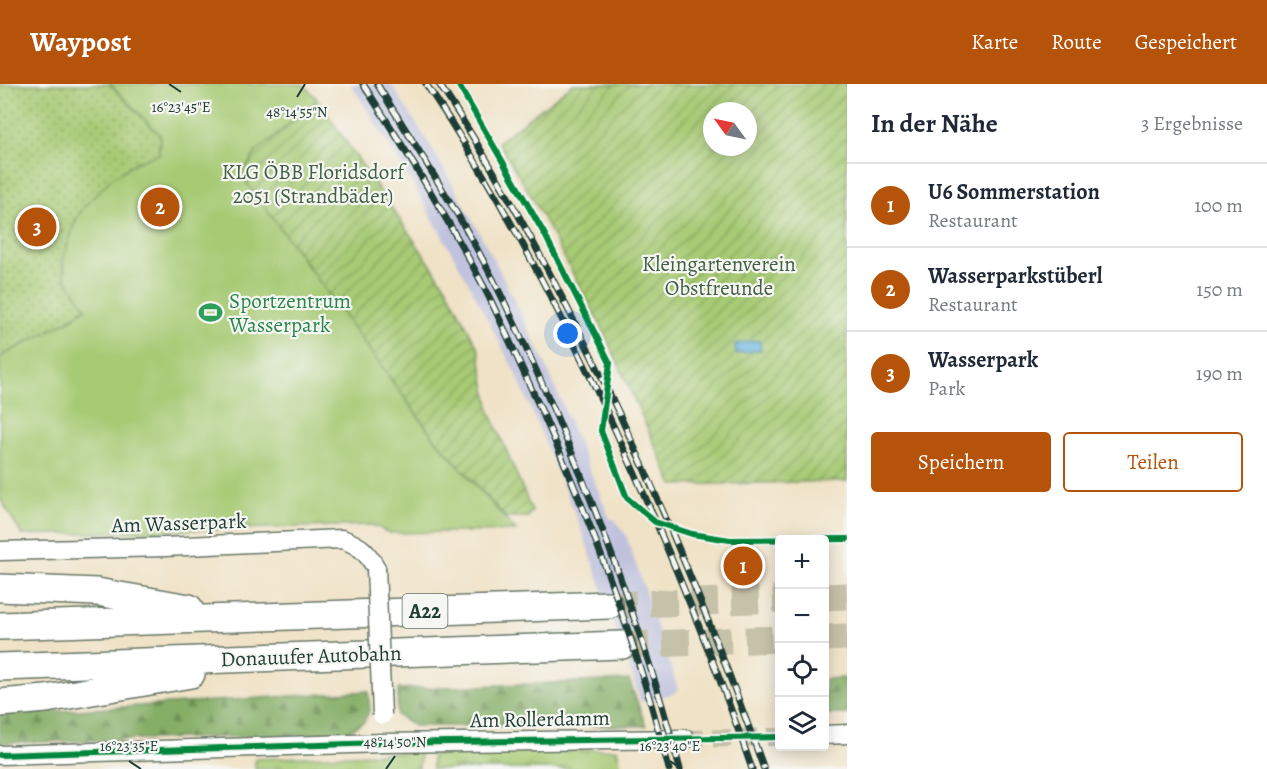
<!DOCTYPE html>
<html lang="de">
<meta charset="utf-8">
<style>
:root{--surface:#fff;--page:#f2f2f3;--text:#1f2937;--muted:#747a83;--line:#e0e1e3;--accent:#b45309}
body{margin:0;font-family:Alegreya,serif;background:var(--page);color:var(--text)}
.controls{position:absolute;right:18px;bottom:18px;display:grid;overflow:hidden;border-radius:6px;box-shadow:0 3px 15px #0003}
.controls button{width:54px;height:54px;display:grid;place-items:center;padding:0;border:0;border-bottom:2px solid var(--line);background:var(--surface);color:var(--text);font:30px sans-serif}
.compass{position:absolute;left:703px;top:18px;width:54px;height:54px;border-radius:50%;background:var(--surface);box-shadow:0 3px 15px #0003;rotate:303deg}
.you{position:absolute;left:568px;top:250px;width:21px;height:21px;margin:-15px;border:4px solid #fff;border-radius:50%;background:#1a73e8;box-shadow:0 0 0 9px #1a73e833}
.badge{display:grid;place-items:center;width:39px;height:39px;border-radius:50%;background:var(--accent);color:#fff;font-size:20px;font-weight:700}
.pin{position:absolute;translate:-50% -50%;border:3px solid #fff;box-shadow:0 2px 6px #0006}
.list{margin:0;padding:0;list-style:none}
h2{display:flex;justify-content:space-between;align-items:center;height:78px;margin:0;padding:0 24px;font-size:26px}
h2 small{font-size:20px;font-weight:400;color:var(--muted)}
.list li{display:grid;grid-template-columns:39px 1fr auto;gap:18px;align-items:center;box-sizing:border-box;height:84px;padding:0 24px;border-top:2px solid var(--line)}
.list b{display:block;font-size:22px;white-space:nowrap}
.list p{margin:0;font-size:20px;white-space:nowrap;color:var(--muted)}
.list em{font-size:20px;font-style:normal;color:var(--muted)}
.actions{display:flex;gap:12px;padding:18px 24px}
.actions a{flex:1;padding:14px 0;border:2px solid var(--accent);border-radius:6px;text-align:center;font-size:21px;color:var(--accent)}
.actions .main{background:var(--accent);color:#fff}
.icon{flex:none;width:33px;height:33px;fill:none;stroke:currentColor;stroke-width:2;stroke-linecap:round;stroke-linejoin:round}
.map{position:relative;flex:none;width:847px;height:685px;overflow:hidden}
header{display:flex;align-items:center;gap:36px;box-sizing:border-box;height:84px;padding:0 30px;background:var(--accent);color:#fff}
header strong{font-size:28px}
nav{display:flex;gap:33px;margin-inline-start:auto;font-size:21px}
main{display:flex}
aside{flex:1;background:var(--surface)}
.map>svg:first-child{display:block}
.industrial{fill:#c0c2dd}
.grass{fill:url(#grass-tufts);stroke:#638454;stroke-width:1.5}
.forest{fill:url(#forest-firs);stroke:#52764d;stroke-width:1.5}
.park{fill:url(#park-dots);stroke:#638454;stroke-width:1.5}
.garden{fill:url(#garden-furrows);stroke:#638454;stroke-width:1.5;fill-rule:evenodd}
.pitch{fill:#a7ca74;stroke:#638454;stroke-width:1.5}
.water{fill:#66b3e0;stroke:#42788a;stroke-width:1.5}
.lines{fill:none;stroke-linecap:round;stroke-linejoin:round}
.tertiary-tunnel{stroke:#c6c1a9;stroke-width:18;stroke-dasharray:18 9;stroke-linecap:butt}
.motorway-tunnel{stroke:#c6c1a9;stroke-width:27;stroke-dasharray:27 14;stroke-linecap:butt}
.tertiary-casing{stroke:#687767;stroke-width:21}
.motorway-casing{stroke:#687767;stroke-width:30}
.tertiary{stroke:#fff;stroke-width:18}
.motorway{stroke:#fff;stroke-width:27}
.rail-casing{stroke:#1f3d34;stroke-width:7}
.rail{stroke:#f6f6f2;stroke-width:4.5;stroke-dasharray:14;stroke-linecap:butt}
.tertiary-bridge-casing{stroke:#687767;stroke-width:21;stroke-linecap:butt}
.tertiary-bridge{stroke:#fff;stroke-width:18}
.cycleway-casing{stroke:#f6f6f2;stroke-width:10}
.cycleway{stroke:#00873e;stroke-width:6}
.ticks{fill:none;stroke:#1f3d34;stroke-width:2}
.labels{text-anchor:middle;stroke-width:4.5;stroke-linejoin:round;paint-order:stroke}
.shield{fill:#f6f6f2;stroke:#60746d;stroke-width:1.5}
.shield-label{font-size:20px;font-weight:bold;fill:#1f3d34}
.park-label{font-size:21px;fill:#416044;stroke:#f6f6f2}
.leisure-label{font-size:21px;fill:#27864d;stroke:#f6f6f2;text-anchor:start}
.street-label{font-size:21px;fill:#1f3d34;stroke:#f6f6f2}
.ticks-label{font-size:15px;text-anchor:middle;fill:#1f3d34;stroke:#f6f6f2;stroke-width:4.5;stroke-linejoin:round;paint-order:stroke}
</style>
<header>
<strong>Waypost</strong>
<nav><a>Karte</a><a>Route</a><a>Gespeichert</a></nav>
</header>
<main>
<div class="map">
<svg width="847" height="685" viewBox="0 0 847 685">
<defs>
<pattern id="grass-tufts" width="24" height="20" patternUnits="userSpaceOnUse" patternTransform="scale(1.5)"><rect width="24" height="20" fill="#a7ca74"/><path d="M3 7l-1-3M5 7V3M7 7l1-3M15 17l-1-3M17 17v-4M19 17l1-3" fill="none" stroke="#87a560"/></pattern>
<pattern id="forest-firs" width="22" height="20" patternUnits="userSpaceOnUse" patternTransform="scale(1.5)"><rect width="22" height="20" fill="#85ae66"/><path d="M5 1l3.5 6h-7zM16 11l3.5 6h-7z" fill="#6c8f55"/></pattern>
<pattern id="park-dots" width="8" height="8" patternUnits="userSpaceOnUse" patternTransform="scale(1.5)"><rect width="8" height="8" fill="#a7ca74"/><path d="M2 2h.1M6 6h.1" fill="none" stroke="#87a560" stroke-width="1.8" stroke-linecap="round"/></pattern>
<pattern id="garden-furrows" width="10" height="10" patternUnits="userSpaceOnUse" patternTransform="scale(1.5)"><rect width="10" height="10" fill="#a7ca74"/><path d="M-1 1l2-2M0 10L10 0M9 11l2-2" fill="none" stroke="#87a560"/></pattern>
</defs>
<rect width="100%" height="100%" fill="#f6f6f2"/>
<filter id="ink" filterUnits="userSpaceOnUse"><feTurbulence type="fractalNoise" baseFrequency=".0167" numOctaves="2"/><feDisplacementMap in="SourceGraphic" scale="12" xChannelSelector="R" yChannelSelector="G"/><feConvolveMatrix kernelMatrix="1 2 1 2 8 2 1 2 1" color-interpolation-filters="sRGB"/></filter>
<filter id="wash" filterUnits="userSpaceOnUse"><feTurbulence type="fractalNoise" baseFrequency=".008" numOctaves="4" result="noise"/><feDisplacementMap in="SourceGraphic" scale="24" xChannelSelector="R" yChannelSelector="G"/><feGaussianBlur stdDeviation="1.35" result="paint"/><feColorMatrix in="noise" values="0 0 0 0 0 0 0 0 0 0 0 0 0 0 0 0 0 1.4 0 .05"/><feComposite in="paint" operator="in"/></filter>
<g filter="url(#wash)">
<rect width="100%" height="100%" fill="#f0e2c6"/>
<path class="industrial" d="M351,0H391L435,69L494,175L545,279L610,435H614L626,451L678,605L675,609L641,618L581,444L518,294L466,194L409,93Z"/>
<path class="grass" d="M617,665L621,685H432V671Z
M420,668L419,685H255V675Z"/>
<path class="forest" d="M847,594V630H825V595Z
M629,596L646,642H414L397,631L398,605Z
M368,607L370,625L364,638L343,650L0,659V631Z"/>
<path class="park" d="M0,0H110L160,51L159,70L137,78L76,135L63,176L65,194L86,223L73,234L0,273Z"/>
<path class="garden" d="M573,0H847V397L673,401L603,246L533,115L498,58ZM712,27H748V63H712Z
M316,14L446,203L479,266L490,328L532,427L528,433H505L434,354L241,91L256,68L314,19Z"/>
<path class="pitch" d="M110,0H303L316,14L314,19L256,68L241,91L434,354L516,447L389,449L373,441L22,451L0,414V273L73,234L86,224L65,194L63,176L76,135L84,123L113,93L137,78L159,70L160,51Z"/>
<path class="water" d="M759,256L761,266L736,270L735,260Z"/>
</g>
<g filter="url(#ink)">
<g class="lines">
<path class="tertiary-tunnel" d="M686,655L780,653"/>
<path class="motorway-tunnel" d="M824,513L847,512
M609,521L780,515
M824,554L847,553
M622,561L780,555"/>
<defs>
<path id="tertiary" d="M0,467L165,463L342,455C361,462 366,467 376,484
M824,651L847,650
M0,671L383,659L686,655"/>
<path id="motorway" d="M0,504L97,508L189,524
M0,542L609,521
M0,583L622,561
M0,619L46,615L191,590"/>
</defs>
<use href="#tertiary" class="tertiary-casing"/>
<use href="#motorway" class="motorway-casing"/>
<use href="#tertiary" class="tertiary"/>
<use href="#motorway" class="motorway"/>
<defs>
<path id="rail" d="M363,0C406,66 447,133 484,203C499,232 512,263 526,293C585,419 634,550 669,685
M377,0C420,69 465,138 501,211C575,364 636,521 680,685
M426,0C510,125 578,261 639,399C680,493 719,588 752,685
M439,0C488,73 530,150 570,229C645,376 708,529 764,685"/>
</defs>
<use href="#rail" class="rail-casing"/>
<use href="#rail" class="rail"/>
<defs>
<path id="tertiary-bridge" d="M376,484L382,631"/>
</defs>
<use href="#tertiary-bridge" class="tertiary-bridge-casing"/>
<use href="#tertiary-bridge" class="tertiary-bridge"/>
<defs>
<path id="cycleway" d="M458,0L545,151L610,279L601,347L627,414L655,438L692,450L730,456L847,455
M0,671L383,659L780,653"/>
</defs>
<use href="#cycleway" class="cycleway-casing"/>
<use href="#cycleway" class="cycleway"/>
</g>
</g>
<path class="ticks" d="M169,0L181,8M297,13L305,0M129,677L141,685M670,677L682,685M386,685L395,672"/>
<defs>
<symbol id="stadium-bare" viewBox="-9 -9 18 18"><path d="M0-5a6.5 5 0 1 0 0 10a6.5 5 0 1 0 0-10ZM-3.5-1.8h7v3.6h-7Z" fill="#2e9e5b" stroke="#f6f6f2" stroke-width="2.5" paint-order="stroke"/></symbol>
</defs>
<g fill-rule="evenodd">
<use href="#stadium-bare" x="194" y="212" width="33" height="33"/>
</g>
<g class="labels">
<rect class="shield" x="402.5" y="510" width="45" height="34" rx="4.5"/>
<g class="shield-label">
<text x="425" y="534">A22</text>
</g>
<g class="park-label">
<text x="313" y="95">KLG ÖBB Floridsdorf<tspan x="313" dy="24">2051 (Strandbäder)</tspan></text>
<text x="719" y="187">Kleingartenverein<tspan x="719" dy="24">Obstfreunde</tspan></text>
</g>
<g class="leisure-label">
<text x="229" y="224">Sportzentrum<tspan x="229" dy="24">Wasserpark</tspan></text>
</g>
<g class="street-label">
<text transform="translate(179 439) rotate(-2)" y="7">Am Wasserpark</text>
<text transform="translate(311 572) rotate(-2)" y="7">Donauufer Autobahn</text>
<text transform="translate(540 635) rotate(-1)" y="7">Am Rollerdamm</text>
</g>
</g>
<g class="ticks-label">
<text x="181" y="28">16°23'45"E</text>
<text x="297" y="33">48°14'55"N</text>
<text x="395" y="663">48°14'50"N</text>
<text x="129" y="667">16°23'35"E</text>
<text x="670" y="667">16°23'40"E</text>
</g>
</svg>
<div class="controls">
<button>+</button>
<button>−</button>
<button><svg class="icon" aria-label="locate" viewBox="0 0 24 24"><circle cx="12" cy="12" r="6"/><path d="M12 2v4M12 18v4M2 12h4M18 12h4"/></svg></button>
<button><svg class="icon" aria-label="layers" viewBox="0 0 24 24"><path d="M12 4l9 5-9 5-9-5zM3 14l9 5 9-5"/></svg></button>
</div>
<svg class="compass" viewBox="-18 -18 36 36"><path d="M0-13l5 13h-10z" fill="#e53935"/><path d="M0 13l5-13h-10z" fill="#747a83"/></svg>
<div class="you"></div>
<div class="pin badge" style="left:743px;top:482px">1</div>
<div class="pin badge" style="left:160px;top:123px">2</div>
<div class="pin badge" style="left:37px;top:143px">3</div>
</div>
<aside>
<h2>In der Nähe<small>3 Ergebnisse</small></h2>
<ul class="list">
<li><span class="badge">1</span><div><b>U6 Sommerstation</b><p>Restaurant</p></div><em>100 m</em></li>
<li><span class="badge">2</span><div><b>Wasserparkstüberl</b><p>Restaurant</p></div><em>150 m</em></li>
<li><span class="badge">3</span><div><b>Wasserpark</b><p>Park</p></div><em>190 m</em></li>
</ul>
<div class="actions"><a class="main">Speichern</a><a>Teilen</a></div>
</aside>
</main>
